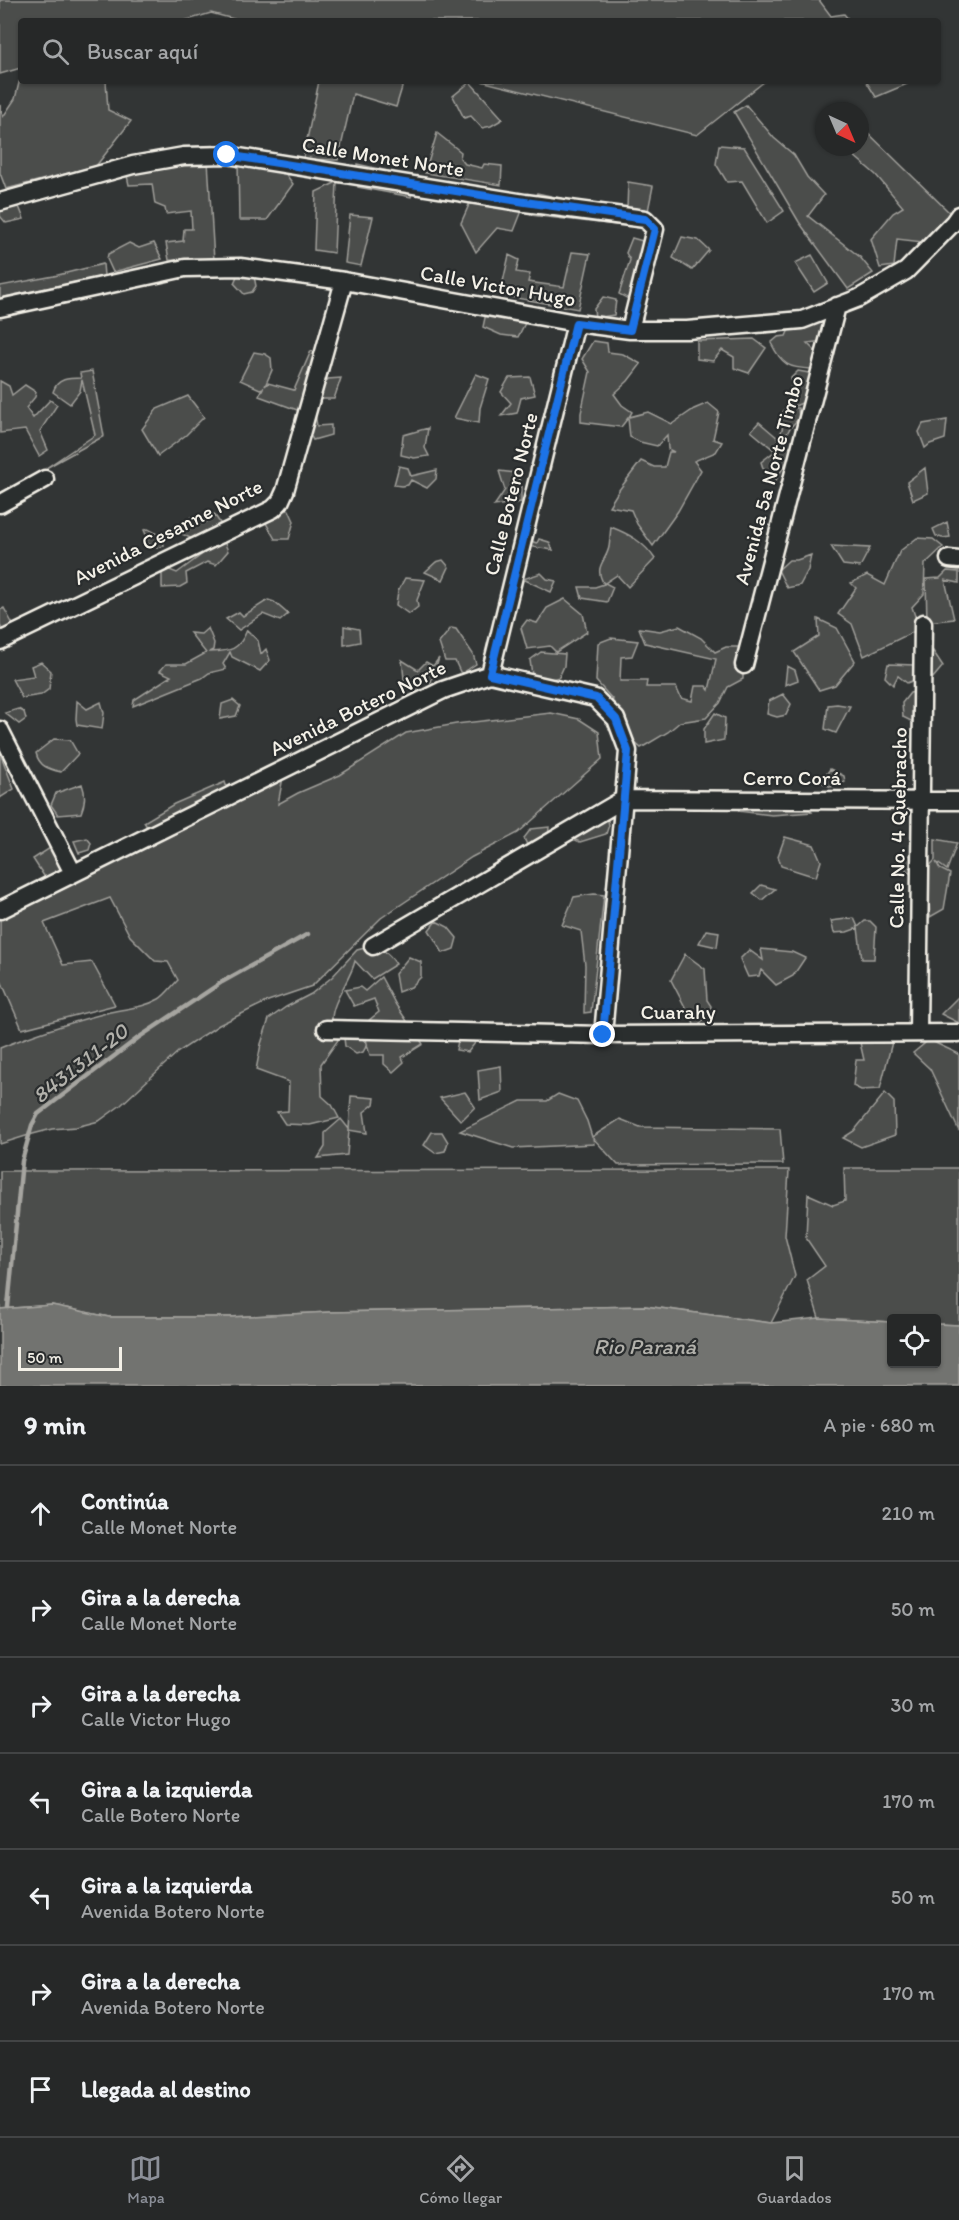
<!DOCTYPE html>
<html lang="es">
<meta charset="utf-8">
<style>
:root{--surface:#262828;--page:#2e3030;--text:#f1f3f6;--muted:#a4a6a8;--line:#424445;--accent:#8c9099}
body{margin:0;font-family:Itim,sans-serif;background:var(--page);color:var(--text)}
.controls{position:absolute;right:18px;bottom:18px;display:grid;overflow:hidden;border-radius:6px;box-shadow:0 2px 4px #0004}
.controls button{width:54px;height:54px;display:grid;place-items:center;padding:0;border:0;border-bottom:2px solid var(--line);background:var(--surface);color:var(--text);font:30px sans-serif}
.compass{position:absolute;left:815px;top:102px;width:54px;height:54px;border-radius:50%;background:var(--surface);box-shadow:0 2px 4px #0004;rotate:136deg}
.scale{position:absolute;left:18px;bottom:15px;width:104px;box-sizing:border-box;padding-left:6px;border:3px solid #f4f1e8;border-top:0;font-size:16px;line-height:21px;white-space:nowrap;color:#f4f1e8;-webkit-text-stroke:4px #2a2d2e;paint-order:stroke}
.stop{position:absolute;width:18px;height:18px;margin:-14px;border:4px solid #1a73e8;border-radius:50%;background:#fff}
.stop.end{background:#1a73e8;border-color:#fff;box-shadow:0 2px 6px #0008}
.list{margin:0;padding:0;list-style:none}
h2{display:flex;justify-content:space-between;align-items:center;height:78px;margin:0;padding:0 24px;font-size:26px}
h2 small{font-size:20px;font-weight:400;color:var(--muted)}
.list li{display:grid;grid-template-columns:39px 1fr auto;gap:18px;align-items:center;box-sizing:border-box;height:96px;padding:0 24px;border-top:2px solid var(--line)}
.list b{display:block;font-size:22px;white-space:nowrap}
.list p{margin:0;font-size:20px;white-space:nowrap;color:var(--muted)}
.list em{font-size:20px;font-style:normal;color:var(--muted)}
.icon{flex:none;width:33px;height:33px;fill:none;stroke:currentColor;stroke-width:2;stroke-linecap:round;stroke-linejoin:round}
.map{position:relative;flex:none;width:959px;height:1386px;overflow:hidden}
.search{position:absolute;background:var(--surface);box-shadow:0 2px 4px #0004;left:18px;right:18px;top:18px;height:66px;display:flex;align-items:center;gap:15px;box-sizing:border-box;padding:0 21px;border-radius:6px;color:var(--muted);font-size:22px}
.sheet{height:750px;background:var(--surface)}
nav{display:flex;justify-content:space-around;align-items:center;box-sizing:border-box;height:84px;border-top:2px solid var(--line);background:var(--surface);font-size:16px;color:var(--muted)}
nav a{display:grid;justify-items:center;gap:3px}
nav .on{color:var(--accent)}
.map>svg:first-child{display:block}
.green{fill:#4b4d4c;stroke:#a09f9a;stroke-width:1.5}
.water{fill:#727370;stroke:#a6a5a0;stroke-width:1.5}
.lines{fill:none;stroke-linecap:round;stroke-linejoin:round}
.stream{stroke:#a6a5a0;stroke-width:4.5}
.minor-casing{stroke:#f4f1e8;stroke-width:21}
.minor{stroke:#2a2d2e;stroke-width:16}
.route{stroke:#1a73e8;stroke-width:8}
.labels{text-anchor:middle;stroke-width:4.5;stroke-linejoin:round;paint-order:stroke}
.street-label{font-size:21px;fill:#f4f1e8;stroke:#2a2d2e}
.water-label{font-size:22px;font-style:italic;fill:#b3b2ac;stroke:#2a2d2e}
</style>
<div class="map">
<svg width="959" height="1386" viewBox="0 0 959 1386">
<rect width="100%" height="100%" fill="#323535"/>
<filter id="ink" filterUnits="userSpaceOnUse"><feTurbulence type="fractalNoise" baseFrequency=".0167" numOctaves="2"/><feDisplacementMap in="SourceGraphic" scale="12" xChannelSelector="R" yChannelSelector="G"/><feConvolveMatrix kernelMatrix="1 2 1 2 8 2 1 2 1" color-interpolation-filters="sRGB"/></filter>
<g filter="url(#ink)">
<path class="green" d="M0,0H819L831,16L844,14L850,21H241L211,13L184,21H21V68L0,74Z
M21,75V81H106L108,110L131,121L96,166L6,189L0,173V105L3,117L15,99Z
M319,81H404L396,107L353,94L338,160L303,159Z
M481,81H765L697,135Z
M866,81H903L907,84L876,97Z
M470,82L503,119L491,126L482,128L471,116L464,118L453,96Z
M746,105L774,138L794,155L807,177L824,195L808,216L860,257L873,273L848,289L799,222L734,112Z
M860,125L953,216L923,242L897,239L894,266L880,268L871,239L893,213L903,207L876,175L844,147H860Z
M437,133L461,152L460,158L465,164L482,168L484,164L502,166L501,185L425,173Z
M719,145L744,147L784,211L767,223L742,181L727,182L716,164Z
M238,160L280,166L293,184L267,220H239Z
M208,161L214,261L169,260L166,243L183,241L184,229H192L191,211L166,214L165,208L155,204L152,184L129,185L126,171Z
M357,164L415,177L411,197L358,187Z
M337,182L334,253L314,250L316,192Z
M628,182L653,186L648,211L627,209Z
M537,193L619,211L616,225L531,215Z
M472,198L525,203L514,231L497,228L476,252L461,223Z
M18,204L24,219L6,223L0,216V206Z
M350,215L373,217L361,266L345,263Z
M682,237L698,240L709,250L692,270L673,258Z
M632,238L646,242L632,301L619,294L630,260L626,253Z
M129,243L139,248L154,243L162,259L113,272L107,259L108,254Z
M572,252L590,254L578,309L500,295L509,255L519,260L516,272L530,274L528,282L564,287Z
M812,255L828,283L814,292L795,263Z
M103,264L104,276L0,298V286L54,276Z
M238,274L254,276L256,286L252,292L244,294L234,283Z
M603,297L616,300L614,315L595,318L594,309Z
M486,313L527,319L518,337L501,335L483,327Z
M822,319L831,324L824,341L807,343L816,352L812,369C788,368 782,365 771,343L778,337L786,336L791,325Z
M754,339L766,348L749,373L734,368V357L722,350L713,361L697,359V341Z
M593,341L607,343L608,352L623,354L641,364L628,381L614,394L622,405L632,412L629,417L648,412L672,424L694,409L708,403L719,412L713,439L722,442L716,452L694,461L701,470L678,511L653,546L637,524L631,510L609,506L619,490L641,461L654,467H665L669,452H674L668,449L667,435L657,446L640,442L630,437L628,418L621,427L581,422V413L590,372L582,359Z
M311,351L321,354L300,411L259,396L263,388L260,389L240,380L254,352L265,354L271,358L272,370L265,386L268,383L294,390Z
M92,371L104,436L46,468L95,435L82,380L80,391L70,404L53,392C57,378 69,378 81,378L80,373Z
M798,371L809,373L812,379L813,398L795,406L788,397L792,384L791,378Z
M476,374L489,379L480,408L479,423L454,418Z
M530,377L535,395L521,398L517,413L501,416L511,403L501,392L509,378Z
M341,378L334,399H321L323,387L328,379Z
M0,381L9,386L12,395L25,385L36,392L35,397L26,408L33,418L50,400L57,405L40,431L48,450L39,456L25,430L0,433Z
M188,396L204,417L186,435L158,456L142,429L157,409Z
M785,408H798L799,418L790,428L783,441L793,451L776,480L763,468L761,462L775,451L751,431L759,422L779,439L783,426L781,417Z
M315,413L317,426L331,425V435L313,440L306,427Z
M947,420L945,439L930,444L925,448L919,432L923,424Z
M428,428L425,448L429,456L414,458L401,455L403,435Z
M399,466L408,468L411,476L437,470L436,479L427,488L411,480L408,485L401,486L394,485Z
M925,468L928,493L913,500L907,482Z
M499,471L516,473L521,484V502L494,506L505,490Z
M289,510L294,521L289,539H275L266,523L275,512Z
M214,514L220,523L214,530L194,540L182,534L191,517L201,523L208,521Z
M947,522L950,537L942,538L936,536L933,529Z
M611,527C629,534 644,542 655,559L628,587L617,575L605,583L613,587L607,602L582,598L579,587H595L604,584C593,566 606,562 609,547C610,541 610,534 611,527Z
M148,529L163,537L164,546L157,548L144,542L148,539L144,530Z
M917,538L933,539L943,547L925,564L924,594L912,607L917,622L913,632L864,656L852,624L838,614L856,588L851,583L867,575L885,585L900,551Z
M223,539L228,551L216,565L207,562L186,573L187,583L180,587L162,588V567L177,573Z
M539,539L549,542L553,550L527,546L530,541L537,543Z
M831,546L870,548L860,567L843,565Z
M811,555L808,570L800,585L787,588L778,570L789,560H797Z
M443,560L449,567L443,580L425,572L436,562Z
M947,571L959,572V583L945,580L954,619L927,622L926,579L940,578Z
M541,573L547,579L556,581L551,592L523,579Z
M405,578L425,580L417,600L418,607L409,614L396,605L398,591Z
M565,599L583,614L587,632L556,652L550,646L527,649L521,628L527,620L537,623L547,608Z
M268,600L274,602L288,614L280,621L263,614L239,630L226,619L239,612L243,616Z
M4,608L16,630L4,634L0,625V610Z
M818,619L837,628L855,661L835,685L819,690L794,652L819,636Z
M344,626L359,629L360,642L344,645Z
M679,626L701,638L715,652L726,647H743V679L728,687L720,703L706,718L680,722L668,732L641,748L626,735L608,705L613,700L596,681L598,643L611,638L638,641L632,656L621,657L620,681H647L646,687H676L681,698L692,701L695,686H706L709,690L716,659L645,643L639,628L660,631Z
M208,628L214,643L213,650L209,652C230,651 239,651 247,630L258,641L261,654L266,649L270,660L260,671L232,657L230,652L223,664L226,669L209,673L202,678L133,706L134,700L171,676L160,671L166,664H186L206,653L190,633L201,634Z
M451,628L456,629L473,654L476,664L461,674L455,661H445L439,643Z
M927,642L943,666L932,679L923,669Z
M541,652L565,654L564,666L559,677L545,681L532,675L530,660Z
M439,658L431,682L424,680L417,693L405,688L402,660L418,670L426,662L433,666Z
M41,662L51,671L49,689L41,695L22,698L12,679L34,676L31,666Z
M888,664L914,665L917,679L907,683L898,676L893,685L885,677Z
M787,666L795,670L798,680L785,685Z
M918,691L917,724L903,717L902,703L910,693Z
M783,694L791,704L786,715L777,717L767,714L769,701Z
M233,700L240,706L236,716L220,719L222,704Z
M77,701L87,709L101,702L104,713L102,729L77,725L76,719Z
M837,704L850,706L836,733L825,729L828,705Z
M18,709L24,712L26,719L19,724L5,713Z
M551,713L579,719L599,732L602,759L518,833L472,857L381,918L312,986L268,1001L219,1025L178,1052L121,1105L99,1121L76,1127L52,1129L29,1135L0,1144V1048C36,1033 72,1022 110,1012C127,1008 143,1008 159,999C166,995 172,986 178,980L168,962L155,961L130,936L110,898L44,923L63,965L92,962L115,1005L22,1029L0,978V918L283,777L278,804L298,793L340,775L406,733L456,724Z
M715,713L725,718L724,740L704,744V729Z
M54,739L70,740L78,754L61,772C48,769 39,766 36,753Z
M0,753L14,789L0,798Z
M830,769L844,776L845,782L831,787L821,782Z
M225,782L227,788L147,827L144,822L174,804Z
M82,784C86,795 85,803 81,813L58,815L51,805L56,793Z
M763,808H809L812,812L772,815L738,811Z
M607,816L609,825L606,834L580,842L568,837Z
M549,827L547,852L531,854L524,838L531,829Z
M785,837L814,845L821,861L816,877L781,866L778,856Z
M87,838L91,843L89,850L79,853L74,841Z
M935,839L957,843L947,870L936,862L940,869L950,874L944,909L930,917L927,869L935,860Z
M50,848L63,872L46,879L33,859Z
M914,853L913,876L896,860Z
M761,885L775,889L762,900L753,893Z
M594,894L604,895L591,1012L584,1013L585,965L581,931L562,925L574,897Z
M854,918L858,927L865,921H870L876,927L874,959H862L858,928L847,932L834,933L831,921Z
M436,921L448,927L457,938L454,949L443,953L429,930Z
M706,930L719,932L717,947L699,943Z
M369,947C383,949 388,952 396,964L372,979L355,961C351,979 331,1002 332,1021C333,1027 336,1034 338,1040L321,1064L322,1096L332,1105L339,1118L310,1125L285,1124L277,1112L288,1111L289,1082L256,1070L261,1044L269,1019L286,1007L311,994L332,977L357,950Z
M761,949L792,952L805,958L793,976L776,985L761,970L759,976L748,977L740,959L749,950L763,960Z
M685,954L705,969L707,1000L711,1006L708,1016L696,1028L671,980Z
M409,957L421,962V977L411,987L398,992L395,974Z
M381,977L396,1005L423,1044L402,1057L404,1062L393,1072L384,1064V1055H370L367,1045L363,1052L356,1054L345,1046L344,1038L352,1032L357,1034L367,1043L363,1025L379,1012L374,999L354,1006L345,990L360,987L365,991Z
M959,996V1023L941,1014Z
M858,1034L892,1042L880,1089L861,1090L853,1086L856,1060H864Z
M475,1036V1043L468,1052L456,1050L459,1037Z
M929,1040L959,1054V1131L930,1069L913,1053Z
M501,1066L502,1092L480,1100L478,1070Z
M465,1092L475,1107L461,1121L440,1098Z
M885,1093L894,1102L895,1135L861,1147L843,1138L854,1131Z
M558,1094L577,1101L587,1121L592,1137L620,1119L640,1127L780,1129L783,1164L618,1165L593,1138L594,1144L513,1148L460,1131L521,1101H547Z
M351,1096L375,1098L374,1104L364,1112L367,1133L349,1130L347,1155L318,1158L325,1147V1133L341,1119L349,1129Z
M432,1132H442L448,1142L445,1151L435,1153L424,1145Z
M844,1168H959V1325L937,1324L936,1318H892L891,1322L819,1318L807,1280L825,1266L806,1238L808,1194L833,1205L845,1201Z
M789,1170L785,1236L795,1276L771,1323L645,1306L330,1312L230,1317H109L52,1305L0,1309V1171Z"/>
<path class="water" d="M52,1305L109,1317H230L330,1312L645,1306L771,1323L819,1318L891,1322L892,1364H936L937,1324L959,1325V1386H0V1309Z"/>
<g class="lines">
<path class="stream" d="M8,1307L22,1161L32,1125L38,1114L138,1038L222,982L308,934"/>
<defs>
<path id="minor" d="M0,202L133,165L184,156L227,155L525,203L645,219L655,229L630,330
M0,308L185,268L240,267L344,281L576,323L630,330H687L802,320L859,298L906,271L954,222L959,215
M0,504L45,479
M949,559L959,560
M0,641L273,509L280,502L285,491L344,281
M744,665L837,306
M490,674L576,323
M0,730L73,873
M0,910L443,690L490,674L595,698L616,719L628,751L603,1035
M373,946L624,799L959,801
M326,1029L603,1035L959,1033
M918,1033L923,623"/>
</defs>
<use href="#minor" class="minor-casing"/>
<use href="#minor" class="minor"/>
</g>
</g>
<g class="lines" filter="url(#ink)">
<path class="route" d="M227,155L525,202L645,219L655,229L630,330L576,323L490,674L596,698L616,719L628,751L603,1035"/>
</g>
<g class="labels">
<g class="street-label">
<text transform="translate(383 157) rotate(9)" y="7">Calle Monet Norte</text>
<text transform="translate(498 286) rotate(10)" y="7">Calle Victor Hugo</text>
<text transform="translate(769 480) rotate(-75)" y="7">Avenida 5a Norte Timbo</text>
<text transform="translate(511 494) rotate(-76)" y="7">Calle Botero Norte</text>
<text transform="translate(168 532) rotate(-27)" y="7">Avenida Cesanne Norte</text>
<text transform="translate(358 708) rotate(-26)" y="7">Avenida Botero Norte</text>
<text x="792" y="785">Cerro Corá</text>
<text transform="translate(898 828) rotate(-89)" y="7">Calle No. 4 Quebracho</text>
<text x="678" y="1019">Cuarahy</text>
</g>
<g class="water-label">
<text transform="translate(80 1063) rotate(-38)" y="8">8431311-20</text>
<text x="645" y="1354">Rio Paraná</text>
</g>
</g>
</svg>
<div class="controls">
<button><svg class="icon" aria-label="locate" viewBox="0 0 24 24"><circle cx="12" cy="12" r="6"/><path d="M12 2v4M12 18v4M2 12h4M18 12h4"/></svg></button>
</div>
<svg class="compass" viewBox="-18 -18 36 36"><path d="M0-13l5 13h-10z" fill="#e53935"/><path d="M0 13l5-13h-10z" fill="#a4a6a8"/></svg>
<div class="scale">50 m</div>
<div class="stop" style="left:227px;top:155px"></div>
<div class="stop end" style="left:603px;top:1035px"></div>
<div class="search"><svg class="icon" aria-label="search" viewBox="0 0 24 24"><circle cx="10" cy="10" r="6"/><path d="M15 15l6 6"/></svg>Buscar aquí</div>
</div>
<section class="sheet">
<h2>9 min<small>A pie · 680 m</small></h2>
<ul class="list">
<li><svg class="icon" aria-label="ahead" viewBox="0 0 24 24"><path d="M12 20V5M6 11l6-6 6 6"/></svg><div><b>Continúa</b><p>Calle Monet Norte</p></div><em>210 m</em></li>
<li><svg class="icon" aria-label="right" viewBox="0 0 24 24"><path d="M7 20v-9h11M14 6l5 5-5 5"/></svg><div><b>Gira a la derecha</b><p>Calle Monet Norte</p></div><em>50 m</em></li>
<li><svg class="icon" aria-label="right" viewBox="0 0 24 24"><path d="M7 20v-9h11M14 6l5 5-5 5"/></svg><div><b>Gira a la derecha</b><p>Calle Victor Hugo</p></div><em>30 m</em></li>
<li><svg class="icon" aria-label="left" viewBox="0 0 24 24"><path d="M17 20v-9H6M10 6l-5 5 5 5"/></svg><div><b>Gira a la izquierda</b><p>Calle Botero Norte</p></div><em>170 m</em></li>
<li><svg class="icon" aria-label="left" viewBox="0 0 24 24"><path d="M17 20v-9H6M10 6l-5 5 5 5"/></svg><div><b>Gira a la izquierda</b><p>Avenida Botero Norte</p></div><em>50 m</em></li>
<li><svg class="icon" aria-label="right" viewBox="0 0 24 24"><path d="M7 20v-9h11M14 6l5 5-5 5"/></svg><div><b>Gira a la derecha</b><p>Avenida Botero Norte</p></div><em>170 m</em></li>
<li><svg class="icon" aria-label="arrive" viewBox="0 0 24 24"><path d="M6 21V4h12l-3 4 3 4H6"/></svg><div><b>Llegada al destino</b></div></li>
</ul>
</section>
<nav>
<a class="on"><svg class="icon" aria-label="map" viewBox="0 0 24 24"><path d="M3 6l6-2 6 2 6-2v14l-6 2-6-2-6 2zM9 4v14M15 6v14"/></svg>Mapa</a>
<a><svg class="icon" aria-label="directions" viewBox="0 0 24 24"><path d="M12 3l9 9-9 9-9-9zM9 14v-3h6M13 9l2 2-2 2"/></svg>Cómo llegar</a>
<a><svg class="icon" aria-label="saved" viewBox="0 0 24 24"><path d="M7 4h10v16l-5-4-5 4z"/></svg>Guardados</a>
</nav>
